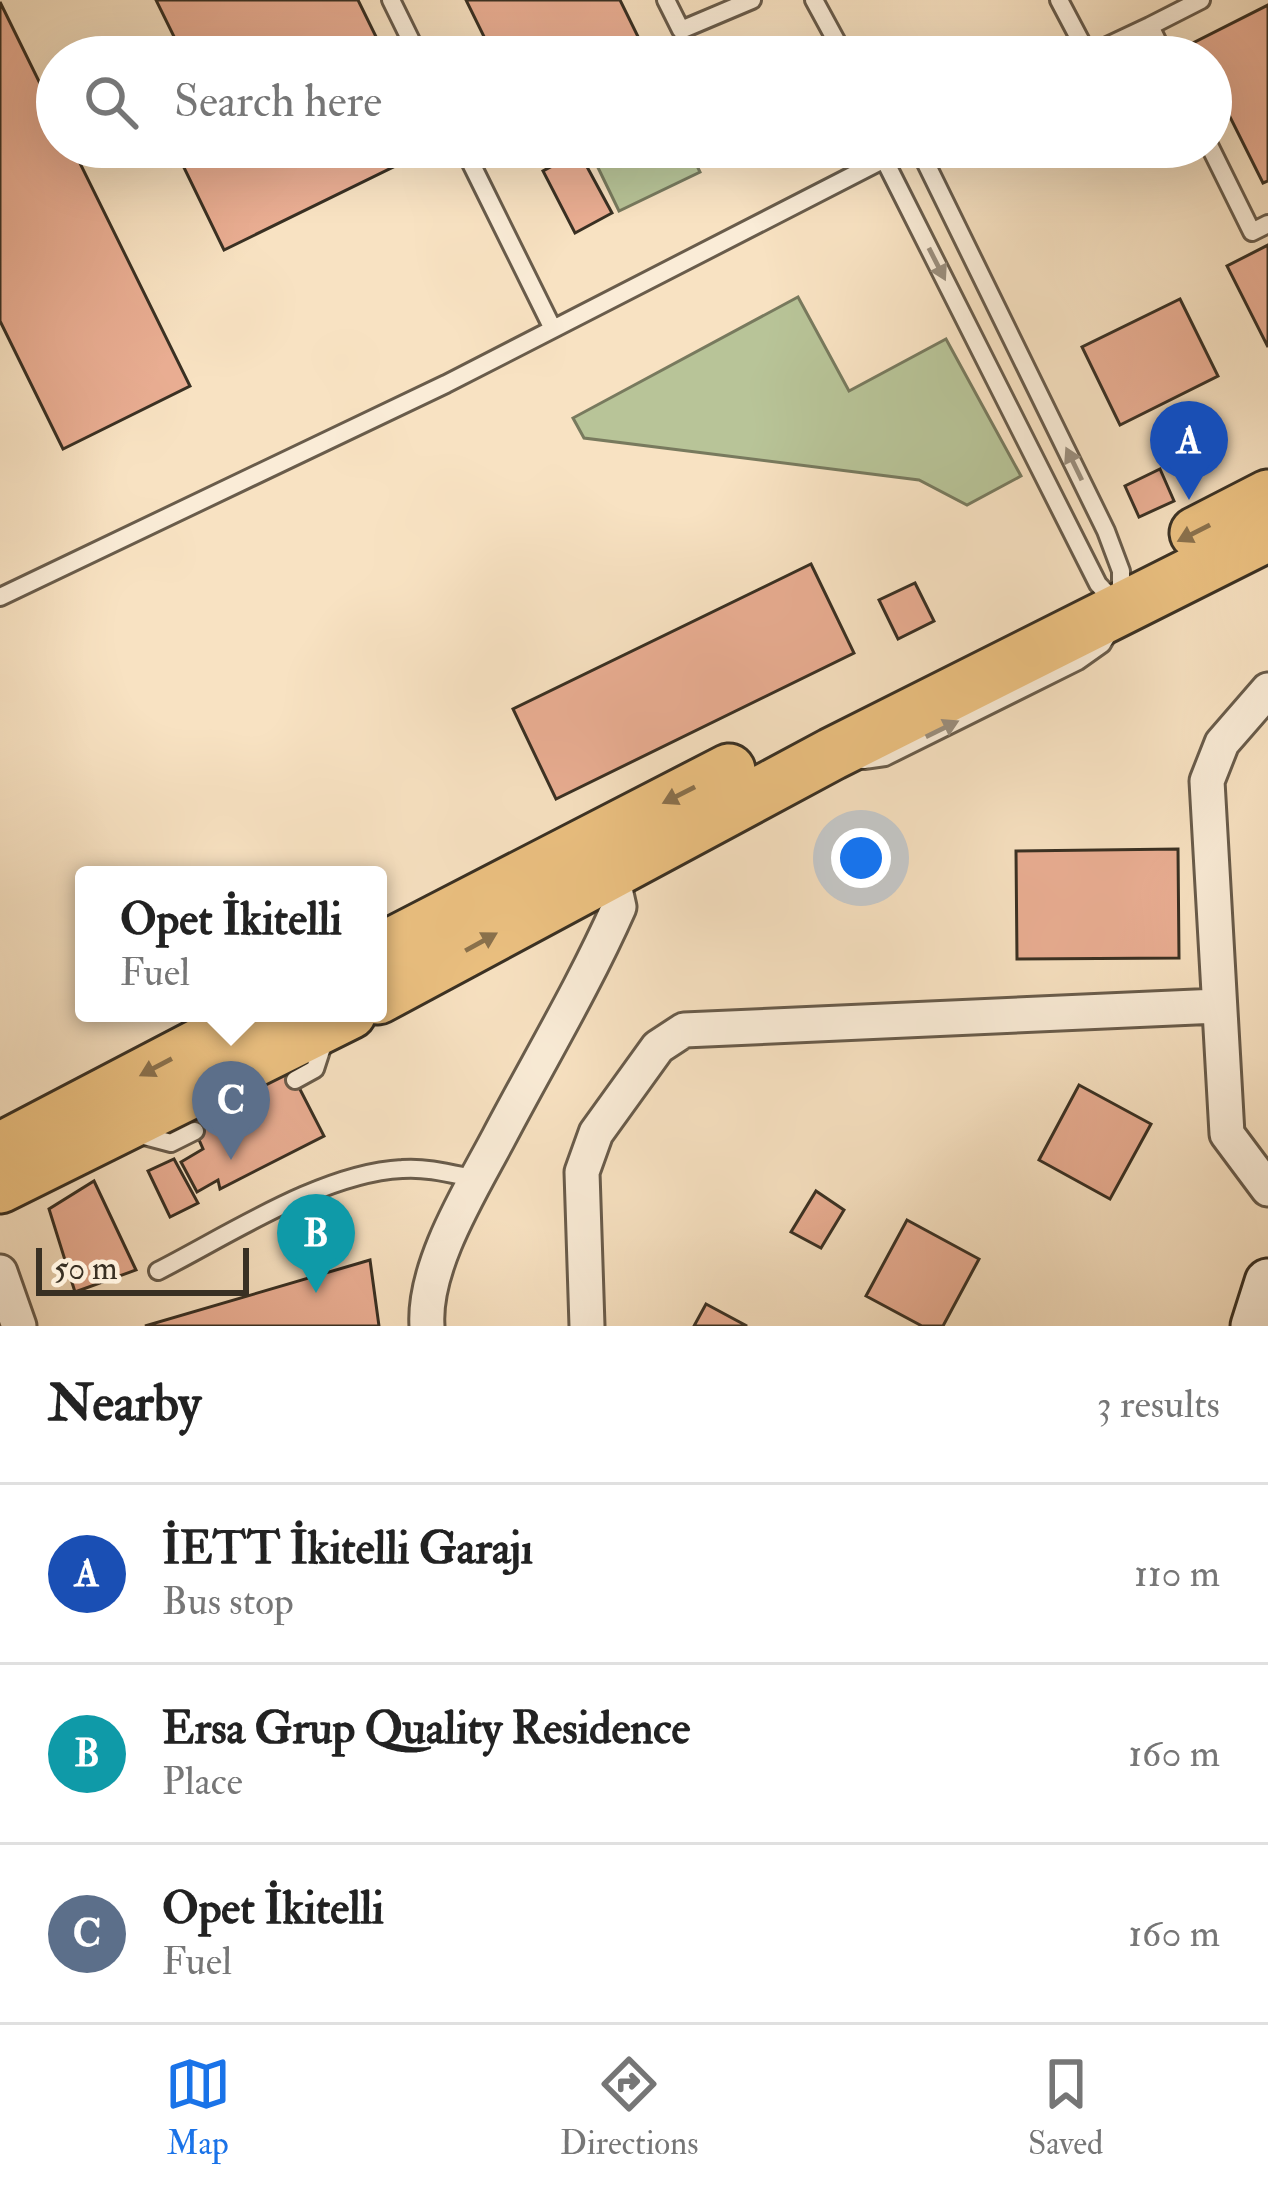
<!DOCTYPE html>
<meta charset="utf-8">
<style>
:root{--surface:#fff;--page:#f2f2f2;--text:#222;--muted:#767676;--line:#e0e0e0;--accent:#1a73e8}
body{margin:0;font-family:"IM FELL Double Pica",serif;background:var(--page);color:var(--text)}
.scale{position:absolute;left:36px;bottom:30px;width:213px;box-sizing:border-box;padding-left:12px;border:6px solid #393023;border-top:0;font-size:33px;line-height:42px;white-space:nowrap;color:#393023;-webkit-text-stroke:9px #faecd7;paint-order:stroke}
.you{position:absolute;left:861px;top:858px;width:42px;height:42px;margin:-30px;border:9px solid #fff;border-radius:50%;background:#1a73e8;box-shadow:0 0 0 18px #1a73e833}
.badge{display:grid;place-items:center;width:78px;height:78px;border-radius:50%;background:var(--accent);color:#fff;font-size:39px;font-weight:700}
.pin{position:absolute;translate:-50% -99px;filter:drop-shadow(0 3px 6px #0008)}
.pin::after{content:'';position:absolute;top:63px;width:42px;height:36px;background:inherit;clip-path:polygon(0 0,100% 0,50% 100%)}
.popup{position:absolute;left:75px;top:866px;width:312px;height:156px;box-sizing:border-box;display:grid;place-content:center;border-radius:12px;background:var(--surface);filter:drop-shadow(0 3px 9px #0005);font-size:39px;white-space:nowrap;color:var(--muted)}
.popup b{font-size:45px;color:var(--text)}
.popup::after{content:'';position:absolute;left:50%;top:100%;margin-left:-24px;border:24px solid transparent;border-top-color:var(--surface)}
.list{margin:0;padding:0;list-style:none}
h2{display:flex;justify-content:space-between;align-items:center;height:156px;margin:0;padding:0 48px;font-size:51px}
h2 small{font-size:39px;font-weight:400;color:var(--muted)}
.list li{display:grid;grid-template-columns:78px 1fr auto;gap:36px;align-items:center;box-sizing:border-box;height:180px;padding:0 48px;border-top:3px solid var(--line)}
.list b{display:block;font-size:45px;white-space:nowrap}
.list p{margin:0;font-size:39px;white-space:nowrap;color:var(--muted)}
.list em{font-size:39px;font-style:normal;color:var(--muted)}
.icon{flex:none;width:66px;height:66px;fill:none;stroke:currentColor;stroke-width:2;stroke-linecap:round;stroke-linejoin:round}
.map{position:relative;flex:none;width:1268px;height:1326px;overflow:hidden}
.search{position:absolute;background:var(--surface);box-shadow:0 12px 48px #0002;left:36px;right:36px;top:36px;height:132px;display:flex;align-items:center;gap:30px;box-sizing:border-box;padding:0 42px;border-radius:66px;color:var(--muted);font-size:45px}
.sheet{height:696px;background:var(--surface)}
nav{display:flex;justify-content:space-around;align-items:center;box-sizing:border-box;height:168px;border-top:3px solid var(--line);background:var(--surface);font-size:33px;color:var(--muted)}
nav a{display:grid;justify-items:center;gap:6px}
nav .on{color:var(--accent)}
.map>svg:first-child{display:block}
.green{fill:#b8c498;stroke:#787a5e;stroke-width:3}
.building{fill:#eaae93;stroke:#393023;stroke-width:3}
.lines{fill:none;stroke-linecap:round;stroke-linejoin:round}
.lane-casing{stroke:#695c4b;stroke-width:22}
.street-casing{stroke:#695c4b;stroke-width:39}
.secondary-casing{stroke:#393023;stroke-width:51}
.primary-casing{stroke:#393023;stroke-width:57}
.lane{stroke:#faecd7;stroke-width:16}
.street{stroke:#faecd7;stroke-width:33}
.secondary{stroke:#faecd7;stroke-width:45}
.primary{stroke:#ecc181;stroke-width:51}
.oneway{fill:#9a8e7d}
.oneway2{fill:#8a714d}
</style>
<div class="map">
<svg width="1268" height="1326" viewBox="0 0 1268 1326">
<rect width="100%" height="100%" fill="#f8e2c2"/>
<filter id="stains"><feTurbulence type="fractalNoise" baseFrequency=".00167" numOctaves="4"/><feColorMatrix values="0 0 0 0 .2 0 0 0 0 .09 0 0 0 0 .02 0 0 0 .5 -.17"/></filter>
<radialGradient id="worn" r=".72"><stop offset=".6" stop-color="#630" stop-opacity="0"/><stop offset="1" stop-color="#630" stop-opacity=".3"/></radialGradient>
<path class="green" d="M588,147H688L700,172L619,211Z
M798,297L849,391L946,339L1021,476L967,505L919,480L584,438L573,418Z"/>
<path class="building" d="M156,0H358L386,57H184Z
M466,0H620L648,57H494Z
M0,2L57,118V147H72L190,386L63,449L0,321Z
M1268,5V181L1263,183L1211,79V57H1200L1193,43Z
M174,147H429L430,149L224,250Z
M579,152L612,213L575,233L543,171Z
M1268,245V347L1227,266Z
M1180,299L1218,376L1120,425L1082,347Z
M1160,469L1174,501L1139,517L1125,486Z
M811,564L854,653L556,799L513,709Z
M915,583L934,621L898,639L879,600Z
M1178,849L1179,958L1017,959L1016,851Z
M289,1068L324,1136L220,1189L218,1180L197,1192L181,1162L203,1149L189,1117Z
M1079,1085L1151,1124L1110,1199L1039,1160Z
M174,1159L198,1203L170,1217L148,1171Z
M94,1181L136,1270L75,1292L49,1209Z
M816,1191L844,1210L821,1248L791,1232Z
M907,1220L979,1259L943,1326H922L866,1296Z
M370,1260L379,1326H145Z
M706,1304L747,1326H694Z"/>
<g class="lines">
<defs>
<path id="lane" d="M391,0L419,57
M666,0L681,30L752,0
M814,0L845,57
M1059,0L1088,55
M1084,57L1150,26
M1165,57L1150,26L1201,0
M463,147L553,329
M918,147L1106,531L1121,571V598
M1210,147L1252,232L1268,224
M884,159L1098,584L1117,604
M0,597L446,384L908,147
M864,760L885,757L1078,661L1102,644L1109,632
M295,1080L315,1069L326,1035
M137,1134L171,1143L195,1131
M158,1271C229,1235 322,1173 402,1169C427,1167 452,1174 477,1179"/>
<path id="street" d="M1268,690L1222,743L1207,781L1227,1134L1268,1189
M0,1272L19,1326
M427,1326C423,1266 471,1190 499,1137C539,1061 584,986 619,907L611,871
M587,1326L582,1172L596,1133L658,1047L684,1030L1218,1006"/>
<path id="secondary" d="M1254,1326L1268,1282"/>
<path id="primary" d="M1196,533L1268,496
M378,951L729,770
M378,998L832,754L1268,535
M0,1149L260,1013
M0,1187L350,1013"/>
</defs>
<use href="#lane" class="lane-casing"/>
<use href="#street" class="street-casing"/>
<use href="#secondary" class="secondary-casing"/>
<use href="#primary" class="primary-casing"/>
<use href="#lane" class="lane"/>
<use href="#street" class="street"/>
<use href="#secondary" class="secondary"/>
<use href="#primary" class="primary"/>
</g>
<defs><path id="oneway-solid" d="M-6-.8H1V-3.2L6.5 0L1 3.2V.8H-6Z" transform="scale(3)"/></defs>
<g class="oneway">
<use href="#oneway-solid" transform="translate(937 264) rotate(63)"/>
<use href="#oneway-solid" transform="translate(1074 464) rotate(-116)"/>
<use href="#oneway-solid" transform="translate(942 729) rotate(-26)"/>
</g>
<g class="oneway2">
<use href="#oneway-solid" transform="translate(1194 533) rotate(153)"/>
<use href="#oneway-solid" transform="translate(679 795) rotate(153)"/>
<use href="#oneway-solid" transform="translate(481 942) rotate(-29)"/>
<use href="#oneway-solid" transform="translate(156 1067) rotate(152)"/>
</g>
<rect width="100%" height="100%" filter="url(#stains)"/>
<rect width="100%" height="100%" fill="url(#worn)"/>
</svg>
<div class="scale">50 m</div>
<div class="you"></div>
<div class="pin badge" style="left:1189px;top:500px;background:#1a4fb4">A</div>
<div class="pin badge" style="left:316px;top:1293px;background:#0f9aa8">B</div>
<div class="pin badge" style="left:231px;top:1160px;background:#5c6f8a">C</div>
<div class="popup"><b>Opet İkitelli</b>Fuel</div>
<div class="search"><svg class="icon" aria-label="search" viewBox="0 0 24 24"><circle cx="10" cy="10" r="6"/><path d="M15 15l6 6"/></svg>Search here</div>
</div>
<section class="sheet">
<h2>Nearby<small>3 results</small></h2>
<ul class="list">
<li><span class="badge" style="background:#1a4fb4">A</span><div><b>İETT İkitelli Garajı</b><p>Bus stop</p></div><em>110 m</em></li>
<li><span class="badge" style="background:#0f9aa8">B</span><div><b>Ersa Grup Quality Residence</b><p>Place</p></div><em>160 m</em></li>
<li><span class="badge" style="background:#5c6f8a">C</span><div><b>Opet İkitelli</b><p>Fuel</p></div><em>160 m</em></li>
</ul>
</section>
<nav>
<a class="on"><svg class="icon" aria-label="map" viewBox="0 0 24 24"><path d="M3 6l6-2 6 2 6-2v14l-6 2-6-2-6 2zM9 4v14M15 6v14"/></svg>Map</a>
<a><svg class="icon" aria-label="directions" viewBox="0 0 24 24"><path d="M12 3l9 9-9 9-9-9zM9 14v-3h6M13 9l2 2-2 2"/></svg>Directions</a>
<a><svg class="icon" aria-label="saved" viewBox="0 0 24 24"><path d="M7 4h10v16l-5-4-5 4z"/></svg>Saved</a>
</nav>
